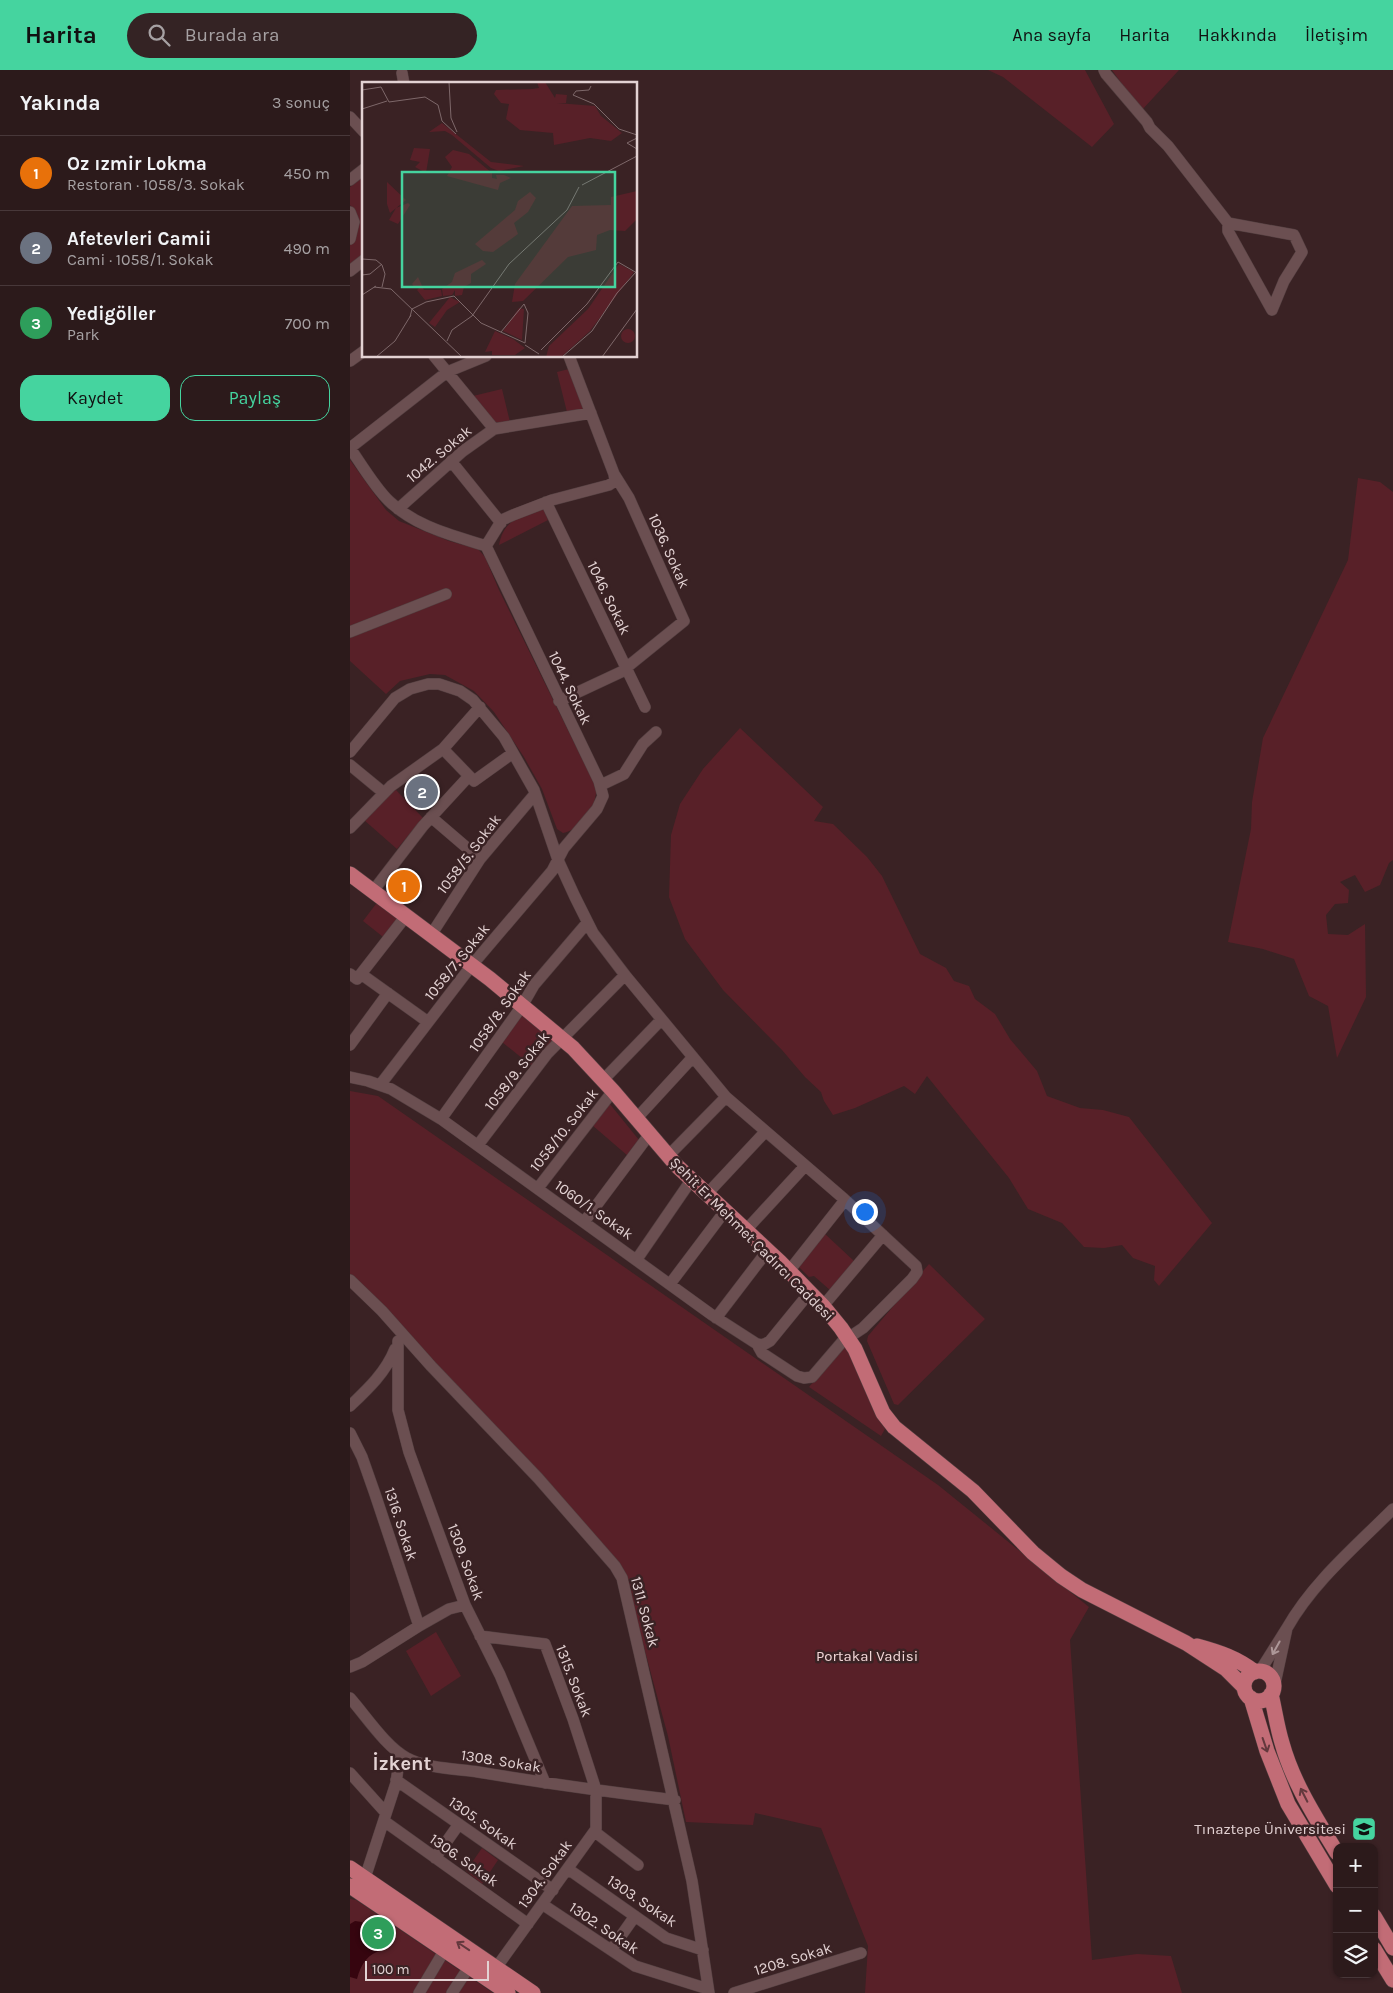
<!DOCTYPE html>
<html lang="tr">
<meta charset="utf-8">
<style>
:root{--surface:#2c1a1b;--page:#342324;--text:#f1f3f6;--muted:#a6a1a3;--line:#48383a;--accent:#45d49f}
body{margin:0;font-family:Karla,sans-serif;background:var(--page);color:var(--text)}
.controls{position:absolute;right:15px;bottom:15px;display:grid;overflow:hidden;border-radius:10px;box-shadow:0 1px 4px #0004}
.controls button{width:45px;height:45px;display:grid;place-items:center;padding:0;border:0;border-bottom:1px solid var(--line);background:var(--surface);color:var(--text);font:25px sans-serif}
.scale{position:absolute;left:15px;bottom:12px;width:124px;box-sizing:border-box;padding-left:5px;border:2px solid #e3d2d3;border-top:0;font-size:14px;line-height:18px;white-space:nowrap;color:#e3d2d3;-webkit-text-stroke:4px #3a2224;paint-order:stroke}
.you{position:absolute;left:514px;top:1141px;width:18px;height:18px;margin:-12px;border:4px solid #fff;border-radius:50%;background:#1a73e8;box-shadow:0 0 0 8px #1a73e833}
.badge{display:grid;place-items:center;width:32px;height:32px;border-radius:50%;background:var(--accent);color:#fff;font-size:16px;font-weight:700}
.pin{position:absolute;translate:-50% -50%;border:2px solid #fff;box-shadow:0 1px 5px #0006}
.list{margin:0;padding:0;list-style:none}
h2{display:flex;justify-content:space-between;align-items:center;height:65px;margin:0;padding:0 20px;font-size:21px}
h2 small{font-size:16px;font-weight:400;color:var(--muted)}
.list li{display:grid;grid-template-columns:32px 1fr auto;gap:15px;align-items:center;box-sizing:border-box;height:75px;padding:0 20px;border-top:1px solid var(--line)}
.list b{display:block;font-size:19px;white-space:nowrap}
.list p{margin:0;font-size:16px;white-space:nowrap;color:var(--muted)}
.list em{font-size:16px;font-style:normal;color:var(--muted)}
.actions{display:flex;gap:10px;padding:15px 20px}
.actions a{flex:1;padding:11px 0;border:1px solid var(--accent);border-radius:15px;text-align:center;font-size:18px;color:var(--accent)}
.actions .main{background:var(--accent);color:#111}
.icon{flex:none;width:28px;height:28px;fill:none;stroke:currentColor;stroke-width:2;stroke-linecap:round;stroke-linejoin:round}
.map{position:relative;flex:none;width:1043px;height:1923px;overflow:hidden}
header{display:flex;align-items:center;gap:30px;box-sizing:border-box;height:70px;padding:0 25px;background:var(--accent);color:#111}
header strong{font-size:24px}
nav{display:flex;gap:28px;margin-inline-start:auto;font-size:18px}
.search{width:350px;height:45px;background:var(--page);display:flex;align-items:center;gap:12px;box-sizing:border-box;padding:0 18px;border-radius:28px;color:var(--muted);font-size:19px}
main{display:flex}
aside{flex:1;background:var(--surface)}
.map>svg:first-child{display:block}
.green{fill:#582028}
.water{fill:#36050f}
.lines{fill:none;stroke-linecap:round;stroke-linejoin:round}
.minor-casing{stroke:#533f40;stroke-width:12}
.major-casing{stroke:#533f40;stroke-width:16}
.minor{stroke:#6b4f51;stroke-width:11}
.major{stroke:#c26c76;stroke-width:15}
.oneway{stroke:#ad9798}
.oneway2{stroke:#63383d}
.labels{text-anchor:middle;stroke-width:5;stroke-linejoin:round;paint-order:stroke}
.street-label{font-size:15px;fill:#e3d2d3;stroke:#3a2224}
.park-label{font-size:15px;fill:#f3d7d8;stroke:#3a2224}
.poi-label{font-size:15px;fill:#e3d2d3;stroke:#3a2224;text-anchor:end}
.district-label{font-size:20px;font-weight:bold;fill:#e3d2d3;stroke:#3a2224}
.inset-road{fill:none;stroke:#7e686a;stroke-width:1}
.view{fill:#45d49f;fill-opacity:0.15;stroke:#45d49f;stroke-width:2.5}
.inset-edge{fill:none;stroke:#e3d2d3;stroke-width:2.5}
</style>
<header>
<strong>Harita</strong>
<div class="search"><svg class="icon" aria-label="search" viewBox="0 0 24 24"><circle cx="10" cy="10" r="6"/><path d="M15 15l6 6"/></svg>Burada ara</div>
<nav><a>Ana sayfa</a><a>Harita</a><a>Hakkında</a><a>İletişim</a></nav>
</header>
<main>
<aside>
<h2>Yakında<small>3 sonuç</small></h2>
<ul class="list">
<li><span class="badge" style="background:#e8710a">1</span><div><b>Oz ızmir Lokma</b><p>Restoran · 1058/3. Sokak</p></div><em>450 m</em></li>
<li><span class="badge" style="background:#6b7280">2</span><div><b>Afetevleri Camii</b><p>Cami · 1058/1. Sokak</p></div><em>490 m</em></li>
<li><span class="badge" style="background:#2e9e5b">3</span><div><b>Yedigöller</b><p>Park</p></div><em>700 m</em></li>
</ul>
<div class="actions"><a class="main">Kaydet</a><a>Paylaş</a></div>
</aside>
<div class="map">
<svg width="1043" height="1923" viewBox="0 0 1043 1923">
<rect width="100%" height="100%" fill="#3a2224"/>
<path class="green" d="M638,0H735L764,54L742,77L653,7Z
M762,0H829L791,41Z
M14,106V184L0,196V175L6,163L5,141L0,135V117Z
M219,299L235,339L217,342L207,302Z
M152,319L160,352L145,354L123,326Z
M0,390L36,440L49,451L99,471L128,479L135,487L149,520L246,717C248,735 231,760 213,763L207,759L192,719L174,687L144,642L124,621L95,605L80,604L50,611L36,624L0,591V568L3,560L0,558Z
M1008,408L1030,412L1043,422V790L1039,793L1030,815L1015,822L1005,805L990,812L999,820L998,833L985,834L976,845L978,864L998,865L1015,854L1016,927L987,988L978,936L959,926L944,889L913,879L878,872L901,759L902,732L913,668L998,490Z
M193,438L198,450L149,475C154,449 171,446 193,438Z
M390,658L473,737L464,751L483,754L517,787L532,806L570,884L596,898L604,911L619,916L625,929L645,944L660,969L687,1001L697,1026L730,1038L753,1040L779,1047L862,1153L809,1216L804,1210L805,1196L783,1188L772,1175L754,1178L734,1177L712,1153L678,1139L659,1108L577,1006L565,1024L554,1016L505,1038L483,1045L474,1031L471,1022L455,1007L432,980L373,920L335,869L319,827L321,765L330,734L353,699Z
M46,720L73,748L47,779L14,750L41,722Z
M29,830L54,848L37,870L13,851Z
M173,944L204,968L183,997L152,972Z
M0,1021L28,1026L588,1415L739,1537L720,1570L742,1890L787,1884L821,1886L832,1923H515L518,1876L471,1758L405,1743L403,1755L336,1752L318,1666L274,1504L0,1208Z
M259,1033L289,1070L278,1086L242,1055Z
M474,1163L504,1191L480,1220L464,1206L459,1207L448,1196Z
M579,1194L635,1249L548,1335L544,1334L517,1271L518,1266Z
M494,1276L500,1280L535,1359L531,1366L459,1317Z
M86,1562L111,1606L81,1626L56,1581Z
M132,1778L148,1790L132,1814L116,1801Z
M0,1829L6,1830L15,1836L143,1923H0Z"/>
<path class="water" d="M5,1851L12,1852L33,1880C18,1883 11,1894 7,1909L0,1907V1854Z"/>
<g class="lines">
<defs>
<path id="minor" d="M754,0L756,4L797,52L800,58L818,76L878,153V161L922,240
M52,3L54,14
M0,47L14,62
M0,110L14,99
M0,142L4,152L0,169
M878,153L944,165L952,182L934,211L922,240
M0,201L14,190
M84,286L144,359
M0,291L14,281
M0,378C11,394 26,419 39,431C66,457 102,465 136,476
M0,378L97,302L136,286
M101,391L151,453
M196,432L295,637
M48,439L113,381L144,359L241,343
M136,476L152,450L163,445L202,430L259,415L265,411L264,404
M0,562L96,524
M209,631L271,602L334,551L279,428L264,404L219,286
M130,637L93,679L124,711L163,683
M0,682L45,628L60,619L78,614H89L110,621L123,630L154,667L184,720L208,790L225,827L243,863L275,905L376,1027L493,1128L566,1196L567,1202L562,1209L513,1258L492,1272L462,1307L454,1308L447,1306L412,1283L407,1274L362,1245L91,1049L41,1019L18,1011L0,1007
M0,695L34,723
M251,715L274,704L293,674L306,662
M81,747L130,789
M0,758L41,716L93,679
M23,821L73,756L119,706
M81,865L130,789L185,724
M0,904L7,909L56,846
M11,904L78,952
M0,975L38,923
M253,1010L311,950
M30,1015L122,895L202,801L214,778L247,739L253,726L249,711L136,476
M91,1049L172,936L184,915L237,853
M286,1049L343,987
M128,1075L197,984L275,905
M318,1086L376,1027
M188,1118L263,1021
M357,1124L415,1062
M234,1152L299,1065
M396,1160L455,1096
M287,1189L342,1109
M439,1201L495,1130
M0,1210L32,1241L81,1296L188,1408L265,1496L272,1508L342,1811L359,1923
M320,1214L375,1141
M473,1236L533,1165
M366,1248L418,1180
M48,1271V1340L59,1382L115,1535L150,1605L195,1713
M407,1274L413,1275L420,1271L460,1222
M0,1336C18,1319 36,1302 45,1279
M0,1363L12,1387L25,1424L69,1556L12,1592L0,1597
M69,1556L99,1539L115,1535
M937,1558C963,1512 1006,1476 1043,1439
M130,1566L195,1574L223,1649L246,1720V1759L146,1898
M910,1601L937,1558L924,1618
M0,1628C16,1646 36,1677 57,1688C75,1698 108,1699 128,1702C194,1713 259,1722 325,1730
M0,1703L36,1743
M46,1710L203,1820
M34,1751L178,1854
M245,1762L288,1795
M85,1788L109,1754
M218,1799L316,1868L353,1880
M13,1814L46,1713L50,1684
M192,1834L285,1896L358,1919
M261,1880L285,1846
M69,1923L94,1881
M102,1923L119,1897
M384,1923L511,1883"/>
<path id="major" d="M0,804L140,909L223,978L263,1021L327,1096L430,1192L473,1236L491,1258L505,1279L533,1343L544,1357L623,1421L683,1483L711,1506L732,1520L836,1573L876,1599L894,1617
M847,1576C869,1582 887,1588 905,1602
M894 1616a15 15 0 1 1 30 0a15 15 0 1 1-30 0Z
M921,1624C925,1641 927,1657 932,1673C943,1713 966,1748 987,1783
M901,1628L917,1681L938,1734L987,1816
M0,1798L183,1923
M0,1816L158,1923
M1024,1846L1043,1878
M1024,1879L1043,1910"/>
</defs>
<use href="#minor" class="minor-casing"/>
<use href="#major" class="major-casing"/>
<use href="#minor" class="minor"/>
<use href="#major" class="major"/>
</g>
<defs><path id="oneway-shaft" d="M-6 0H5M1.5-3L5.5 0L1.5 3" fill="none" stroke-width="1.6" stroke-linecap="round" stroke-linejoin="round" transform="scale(1.25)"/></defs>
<use class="oneway" href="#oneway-shaft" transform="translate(926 1578) rotate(119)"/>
<g class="oneway2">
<use href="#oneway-shaft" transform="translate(915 1675) rotate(71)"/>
<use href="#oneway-shaft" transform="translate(954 1725) rotate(-117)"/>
<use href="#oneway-shaft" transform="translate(113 1876) rotate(-146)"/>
</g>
<defs>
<symbol id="university-square" viewBox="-11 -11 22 22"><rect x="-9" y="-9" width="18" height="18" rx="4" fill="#45d49f" stroke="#3a2224"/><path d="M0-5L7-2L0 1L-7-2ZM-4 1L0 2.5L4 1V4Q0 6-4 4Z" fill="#111"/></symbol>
</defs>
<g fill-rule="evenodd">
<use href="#university-square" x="1000" y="1745" width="28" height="28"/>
</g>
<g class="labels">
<g class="street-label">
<text transform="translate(89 384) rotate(-40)" y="5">1042. Sokak</text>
<text transform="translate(319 481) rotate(66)" y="5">1036. Sokak</text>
<text transform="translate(259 528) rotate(64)" y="5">1046. Sokak</text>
<text transform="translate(220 618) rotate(64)" y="5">1044. Sokak</text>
<text transform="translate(119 784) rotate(-53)" y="5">1058/5. Sokak</text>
<text transform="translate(107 892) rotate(-51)" y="5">1058/7. Sokak</text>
<text transform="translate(150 941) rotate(-55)" y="5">1058/8. Sokak</text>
<text transform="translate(167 1001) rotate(-52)" y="5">1058/9. Sokak</text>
<text transform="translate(214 1060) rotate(-52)" y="5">1058/10. Sokak</text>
<text transform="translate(244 1140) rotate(35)" y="5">1060/1. Sokak</text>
<text transform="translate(402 1169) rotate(45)" y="5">Şehit Er Mehmet Çadırcı Caddesi</text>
<text transform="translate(51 1454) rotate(72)" y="5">1316. Sokak</text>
<text transform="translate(116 1492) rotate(70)" y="5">1309. Sokak</text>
<text transform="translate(295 1542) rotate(75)" y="5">1311. Sokak</text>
<text transform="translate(224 1611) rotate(69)" y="5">1315. Sokak</text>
<text transform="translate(151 1691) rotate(9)" y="5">1308. Sokak</text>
<text transform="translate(133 1753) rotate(35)" y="5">1305. Sokak</text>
<text transform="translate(114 1790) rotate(35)" y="5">1306. Sokak</text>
<text transform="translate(195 1804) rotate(-54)" y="5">1304. Sokak</text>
<text transform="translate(292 1831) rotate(34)" y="5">1303. Sokak</text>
<text transform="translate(254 1858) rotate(34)" y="5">1302. Sokak</text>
<text transform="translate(443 1889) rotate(-17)" y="5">1208. Sokak</text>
</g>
<g class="park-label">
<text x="517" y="1591">Portakal Vadisi</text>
</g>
<g class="poi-label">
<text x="996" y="1764">Tınaztepe Üniversitesi</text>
</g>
<g class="district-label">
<text x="52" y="1700">İzkent</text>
</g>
</g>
<g transform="translate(12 12)">
<rect width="275" height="275" fill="#3a2224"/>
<path d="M175,0H183L193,16L194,12L205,13L204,21H195L233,24L239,34L260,51L249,59L228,56L192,63L191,51L158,48L144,37L147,22L139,21L132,12L134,8L170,7L177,6ZM80,41L129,80L162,84L137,89L129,86L90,53L83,49L67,50ZM52,66L68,67L64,91L53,85L58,80L48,78ZM91,68L107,72L130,91V96L135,97L134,93H142L149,96L138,101L136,108L85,94L90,85L83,75ZM25,100L44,118L28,131L25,122ZM275,109V137L263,149L248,148L235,153L234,168L206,175L161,219L150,220L153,202L210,124L249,123V115ZM168,110L174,116L166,130L152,141L156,152L131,170L121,169L113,162L153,128L156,119ZM46,121L48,123L36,142L27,138L34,126ZM120,178L124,182L109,192V201L102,205L100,213L93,214V208L90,213L81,214L80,207L90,200L93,191ZM257,182L272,190L228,249L199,275H184L187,264L226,227ZM56,195L62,208H79L80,214L63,218L55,208L58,205L53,206L50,202ZM88,215L98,220L85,228L73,245L67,241ZM157,226L162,227L160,258L141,249ZM259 254a7 7 0 1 1 14 0a7 7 0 1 1-14 0ZM133,249L151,257L163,266L153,273H130V269L123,270Z" fill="#582028"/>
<path class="inset-road" d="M87,0L89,36L95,50M229,4L227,8L214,9L211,13L232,22L257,47L275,53M0,8L19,5L27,20L63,15L76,23L80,39L94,52M0,27L25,19M275,56L265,61L275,67M220,103L275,74M0,177L14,178L20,183L23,192L20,205M0,193L8,192L20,182M12,205L29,207L100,275M0,213L14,204M110,234L147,182L205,128L217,105M48,235L50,227L64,220L92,214L119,241L163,261M139,250L162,222L166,231L163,261M85,259L90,248L110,234M163,263L177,272M179,268L225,222L256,180L275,191M14,275L33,259L49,233M200,275L230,249L255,211L274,190M240,275L275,227"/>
<path class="view" d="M40,90H253V205H40Z"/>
<rect width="275" height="275" class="inset-edge"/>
</g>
</svg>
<div class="controls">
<button>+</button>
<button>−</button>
<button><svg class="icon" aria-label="layers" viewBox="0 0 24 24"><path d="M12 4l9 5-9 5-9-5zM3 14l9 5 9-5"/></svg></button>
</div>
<div class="scale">100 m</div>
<div class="you"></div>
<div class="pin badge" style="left:54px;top:816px;background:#e8710a">1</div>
<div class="pin badge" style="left:72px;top:722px;background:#6b7280">2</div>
<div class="pin badge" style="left:28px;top:1863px;background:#2e9e5b">3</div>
</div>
</main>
